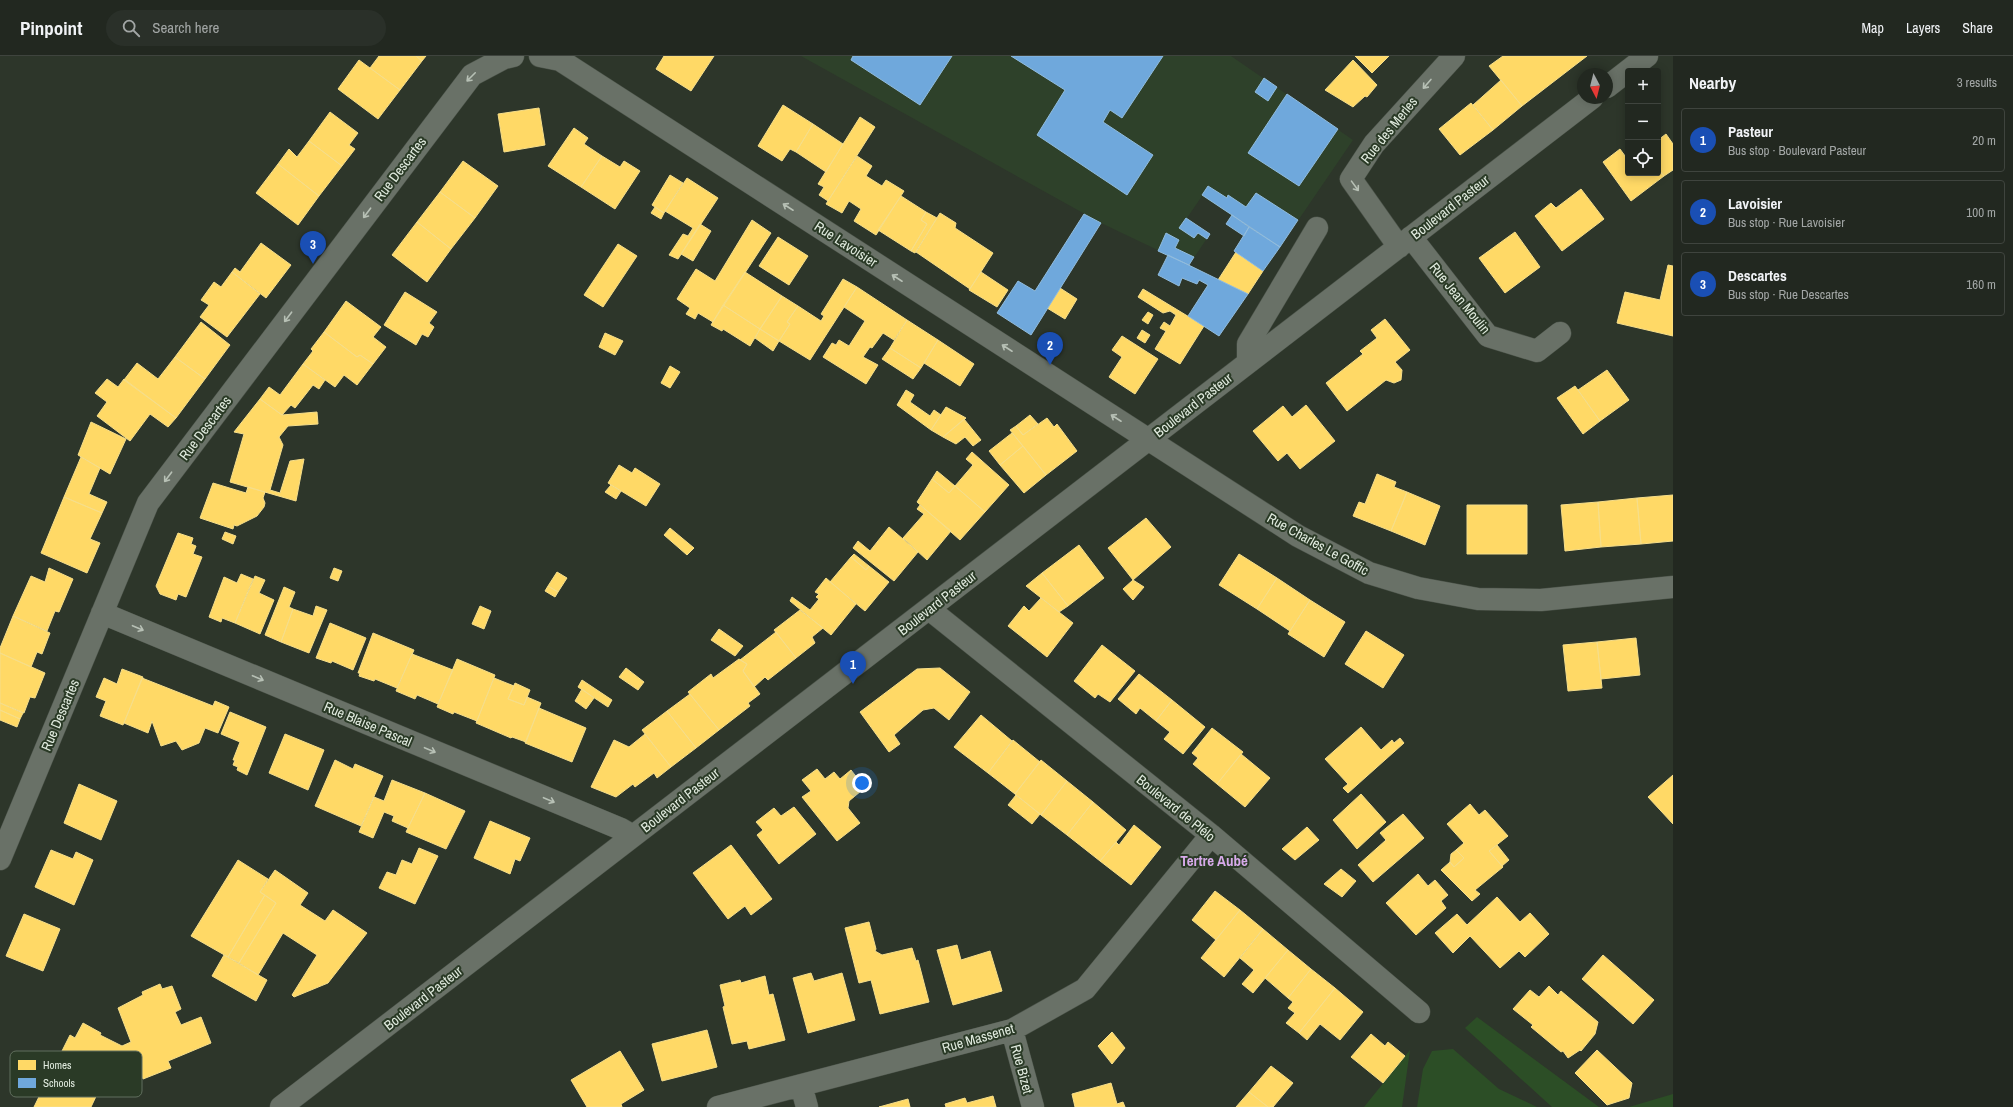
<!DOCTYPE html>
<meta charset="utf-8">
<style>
:root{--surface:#222820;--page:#2a3029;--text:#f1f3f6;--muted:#a2a6a5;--line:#3f443e;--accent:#8c9099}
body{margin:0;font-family:"Archivo Narrow",sans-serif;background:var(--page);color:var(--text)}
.controls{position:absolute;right:12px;top:12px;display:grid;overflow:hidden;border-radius:4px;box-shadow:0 2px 10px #0003}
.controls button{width:36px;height:36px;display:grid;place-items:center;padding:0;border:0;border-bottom:1px solid var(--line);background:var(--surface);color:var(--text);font:20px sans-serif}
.compass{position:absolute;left:1577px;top:12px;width:36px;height:36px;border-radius:50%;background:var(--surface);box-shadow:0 2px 10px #0003;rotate:173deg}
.you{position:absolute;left:862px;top:727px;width:14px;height:14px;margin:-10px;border:3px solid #fff;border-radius:50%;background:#1a73e8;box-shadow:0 0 0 6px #1a73e833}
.badge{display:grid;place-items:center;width:26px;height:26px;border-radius:50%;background:var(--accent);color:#fff;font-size:13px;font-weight:700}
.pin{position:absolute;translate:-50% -33px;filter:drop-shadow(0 1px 2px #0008)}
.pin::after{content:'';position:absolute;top:21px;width:14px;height:12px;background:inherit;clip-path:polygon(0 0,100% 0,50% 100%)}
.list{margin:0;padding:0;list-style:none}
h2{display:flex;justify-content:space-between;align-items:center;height:52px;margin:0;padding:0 16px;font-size:17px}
h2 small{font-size:13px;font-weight:400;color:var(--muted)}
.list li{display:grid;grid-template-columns:26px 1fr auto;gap:12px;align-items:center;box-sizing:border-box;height:64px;margin:0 8px 8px;padding:0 8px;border:1px solid var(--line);border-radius:4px}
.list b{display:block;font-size:15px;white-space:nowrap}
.list p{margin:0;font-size:13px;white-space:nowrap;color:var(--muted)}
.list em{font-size:13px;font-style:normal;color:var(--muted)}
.icon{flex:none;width:22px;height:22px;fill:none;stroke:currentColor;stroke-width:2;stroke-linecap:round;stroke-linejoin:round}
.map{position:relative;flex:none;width:1673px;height:1051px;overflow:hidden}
header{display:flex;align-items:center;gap:24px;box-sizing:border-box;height:56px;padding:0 20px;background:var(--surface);border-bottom:1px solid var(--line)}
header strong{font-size:19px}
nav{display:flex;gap:22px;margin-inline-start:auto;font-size:14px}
.search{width:280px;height:36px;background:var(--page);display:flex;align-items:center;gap:10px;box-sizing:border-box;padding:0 14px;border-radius:22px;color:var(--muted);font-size:15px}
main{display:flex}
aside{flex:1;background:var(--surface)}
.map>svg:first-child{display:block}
.built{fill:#2e412a}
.green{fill:#2c4e26}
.homes{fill:#ffd966;stroke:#f6de8a}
.schools{fill:#6fa8dc;stroke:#91bcdd}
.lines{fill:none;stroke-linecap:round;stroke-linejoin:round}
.minor-casing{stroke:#4a5248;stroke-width:23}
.minor{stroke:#697167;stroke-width:22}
.oneway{stroke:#b7c0b5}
.labels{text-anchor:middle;stroke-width:4;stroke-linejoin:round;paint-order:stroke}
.street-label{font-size:14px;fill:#e1ebdf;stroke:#2a3a26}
.neighbourhood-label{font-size:15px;font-weight:bold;fill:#d7aaea;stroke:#2a3a26}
.key{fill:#2a3a26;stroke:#616f5e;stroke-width:1}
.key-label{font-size:11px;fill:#e1ebdf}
</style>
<header>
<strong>Pinpoint</strong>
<div class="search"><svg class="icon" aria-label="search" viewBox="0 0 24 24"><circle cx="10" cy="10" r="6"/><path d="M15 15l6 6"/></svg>Search here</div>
<nav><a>Map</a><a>Layers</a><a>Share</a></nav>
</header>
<main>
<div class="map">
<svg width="1673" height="1051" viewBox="0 0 1673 1051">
<rect width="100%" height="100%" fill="#2d362a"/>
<path class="built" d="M801,0H1231L1353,84L1280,191L1202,140L1187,162L1210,178L1189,209L1101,167Z"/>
<path class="green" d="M1477,961L1599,1051H1552L1465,972Z
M1453,993L1499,1033L1537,1051H1417L1423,1013L1432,995Z
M1410,994L1402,1051H1364Z
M1673,1038V1051H1629Z"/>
<path class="homes" d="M379,0H416L422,5L400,34L370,12Z
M416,0H426L422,5Z
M664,0H714L691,35L656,13Z
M1355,0H1389L1372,17Z
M1503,0H1587L1522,50L1489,10Z
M359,4L400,34L378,63L338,33Z
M1353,4L1377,29L1367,41L1365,40L1353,51L1325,34Z
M1501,24L1522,50L1493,74L1473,49Z
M1471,47L1493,74L1460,99L1439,73Z
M783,49L813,68L796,96L790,93L782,105L758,90Z
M539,52L545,89L504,96L498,58Z
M330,56L358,77L349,89L355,93L342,110L309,85Z
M860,61L875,71L828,145L819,139L824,131L818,128Z
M813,68L843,88L826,116L796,96Z
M574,72L588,82L584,88L602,100L581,131L548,110Z
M1666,78L1673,88V114L1664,120L1658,113V84Z
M309,85L342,110L319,140L278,108L289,93L297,101Z
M1620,93L1628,104V117H1658V113L1664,120L1631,145L1603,106Z
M602,100L620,111L624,105L640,115L615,153L581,131Z
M857,100L872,110L866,120L882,130L886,124L904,135L876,179L854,165L861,153L849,145L842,157L826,148Z
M463,105L498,130L475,162L440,136Z
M278,108L319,140L298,169L256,137Z
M670,119L683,127L664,157L652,149Z
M687,122L718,142L678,203L669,199L683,178L688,180L693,172L665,155Z
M1581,133L1604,163L1562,195L1535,160L1551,147L1556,152Z
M440,136L475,162L451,193L417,166Z
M901,140L926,156L921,164L927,168L911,195L878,174Z
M655,151L664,157L661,163L651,157Z
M926,156L937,162L915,197L911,195L927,168L921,164Z
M940,157L956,167L955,172L993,197L970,233L916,196Z
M752,164L771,177L713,266L698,257L695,263L686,258L690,252L677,243L696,213L715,225Z
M417,166L451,193L427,226L392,199Z
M700,168L711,175L693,205L681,198Z
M1515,176L1540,211L1505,237L1479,202Z
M778,181L808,200L789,229L759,210Z
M261,187L291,209L266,242L232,216L235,212L240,216Z
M618,188L637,200L603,251L584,239Z
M1236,196L1263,215L1248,238L1218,224Z
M1668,209L1673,210V280L1617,267L1625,236L1660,244Z
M232,216L260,238L227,281L200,261L209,249L201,244L214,226L221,231Z
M745,216L782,240L760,273L723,249Z
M981,216L1008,234L997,251L969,234Z
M843,223L857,231L810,304L779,285L790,268L787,266L798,250L821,265L824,260L821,258Z
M857,231L907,264L894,284L883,277L872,292L870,291L863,301L878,309L866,328L823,301L832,287L836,289L839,284L849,290L865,265L844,251Z
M1060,232L1077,243L1065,263L1047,252Z
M1143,233L1204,270L1180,308L1155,293L1166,275L1160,272L1164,266L1170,270L1176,259L1170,255L1163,257L1138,241Z
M405,236L437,256L429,267L434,271L428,281L422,278L416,289L384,269Z
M782,240L798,250L787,266L790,268L779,285L760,273Z
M346,245L381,271L373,281L386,291L373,308L360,299L357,301L324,276Z
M723,249L760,273L750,290L723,273L722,275L711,269Z
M1148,256L1153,259L1148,268L1142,264Z
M1385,263L1410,294L1395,306L1402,314L1401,324L1394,327L1386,324L1347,355L1326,327L1363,298L1360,295L1377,282L1371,274Z
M907,264L938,284L921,312L890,292Z
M201,266L230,289L205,323L175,301Z
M760,273L779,285L773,295L755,282Z
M1142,274L1150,279L1145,287L1137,282Z
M324,276L357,301L360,299L373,308L357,329L344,319L335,331L303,308L313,295L311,293Z
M605,277L623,285L615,299L599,291Z
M1122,280L1158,303L1135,338L1109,321L1122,301L1112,294Z
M938,284L974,308L960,330L924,307Z
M890,292L921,312L913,323L882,303Z
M175,301L205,323L176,362L124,324L137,307L158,323Z
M303,308L325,324L319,333L313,329L295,352L291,349L282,359L260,343L269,331L280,339Z
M670,310L680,316L670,332L661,327Z
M1607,314L1629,344L1600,365L1578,334Z
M107,323L118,331L124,323L176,362L168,371L150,358L130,385L97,360L107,346L95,337Z
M1575,330L1600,365L1583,378L1557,342Z
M906,334L914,339L910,346L930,360L934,354L941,359L931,374L897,349Z
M260,343L282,359L317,356L318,368L288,370L279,381L283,389L270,434L280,437L290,405L304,403L296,445L230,426L244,378L234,376Z
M1306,349L1335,385L1300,413L1287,397L1278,405L1253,375L1283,350L1292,361Z
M946,351L966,362L943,381L931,374Z
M1030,359L1038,368L1023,379L1016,370Z
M1047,362L1054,371L1057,368L1077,395L1046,419L1010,374L1016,370L1023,379Z
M964,363L981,384L973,390L965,381L956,388L943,381Z
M91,366L126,383L110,418L78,399Z
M1012,377L1023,390L1000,409L989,395Z
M1023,390L1046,419L1024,437L1000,409Z
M972,396L1009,429L985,456L955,430L973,409L966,403Z
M81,401L100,412L89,438L107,446L102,457L64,441Z
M619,409L632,417L635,412L660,428L646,450L608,427Z
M937,415L955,430L949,437L932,423Z
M1377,418L1396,426L1394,431L1407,436L1391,475L1353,460L1359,446L1365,448Z
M932,423L949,437L955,430L985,456L960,484L917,446Z
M213,427L246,437L248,431L265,436L263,442L265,447L264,451L257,460L237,470L234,469L233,473L200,462Z
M611,429L621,435L616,443L605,436Z
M1407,436L1440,450L1425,489L1391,475Z
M1673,439V485L1641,488L1637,442Z
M64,441L102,457L90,483L100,487L87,517L41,497Z
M1637,442L1641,488L1601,491L1598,446Z
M1598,446L1601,491L1565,495L1561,449Z
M920,449L951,475L927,504L903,482L924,458L917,453Z
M1467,449H1527V498H1467Z
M1146,462L1171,491L1133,524L1108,492Z
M889,471L918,496L894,525L853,492L858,485L870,495Z
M670,472L694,492L687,499L664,479Z
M225,476L236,480L233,488L222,483Z
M178,477L193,482L191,488L196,490L193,498L202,501L186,541L178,538L176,544L160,538L156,530Z
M1079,489L1104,522L1068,550L1042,517Z
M854,498L869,510L866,514L851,501Z
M1239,498L1277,522L1257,553L1219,529Z
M851,501L866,514L869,510L889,526L865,555L830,526Z
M49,512L73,523L59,556L55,555L47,575L13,560L31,520L45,526Z
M334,512L342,515L338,525L330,522Z
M557,516L567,522L558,536L548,530Z
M1042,517L1068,550L1059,556L1026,530Z
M241,518L253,523L235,567L222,562L221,566L209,561L224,521L237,527Z
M255,520L265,524L259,537L274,544L260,578L235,567Z
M826,522L856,548L831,579L790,545L792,541L810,554L819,543L816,541L819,538L815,536Z
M1277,522L1310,544L1290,575L1257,553Z
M1133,524L1144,531L1133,544L1123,533Z
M548,530L558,536L555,541L545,535Z
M284,531L295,536L289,551L293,553L281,586L265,579Z
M1041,542L1073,567L1047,601L1008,570L1024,550L1029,555Z
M1310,544L1345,566L1324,601L1288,578Z
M316,550L327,554L309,597L281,586L293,553L313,560Z
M480,550L491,555L484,573L472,568Z
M800,554L823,572L812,581L815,587L796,602L774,574Z
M13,560L50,577L42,598L37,596L31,611L0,597V592Z
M330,567L366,582L353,614L332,605L331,607L316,602Z
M719,573L743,590L735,600L711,584Z
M1366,575L1404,599L1383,632L1345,608Z
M776,576L796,602L768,624L765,621L754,631L743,615L747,608L740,604Z
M373,577L414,594L397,632L375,623L374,625L359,620L360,617H358Z
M1636,582L1640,619L1601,623L1597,586Z
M1597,586L1602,632L1568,635L1563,589Z
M1102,589L1135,615L1110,646L1098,638L1095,642L1074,625Z
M0,597L45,617L35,642L30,641L24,657L0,647Z
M412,598L453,614L438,648L417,639L415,643L396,635Z
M457,603L495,619L477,665L454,656L453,658L437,651Z
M739,603L747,608L743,615L760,638L748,647L750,650L719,674L688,636L711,618L713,622Z
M626,612L644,626L638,634L619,621Z
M940,612L970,636L949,664L934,652L923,654L894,679L900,688L889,696L860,656L917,613Z
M122,613L143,621L123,669L100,660L106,645L96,641L104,622L117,628Z
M1139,618L1172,644L1156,665L1140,652L1136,658L1118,643Z
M142,622L213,650L215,645L229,651L218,677L205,672L199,687L182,694L176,685L161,690L152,665L148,677L124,667Z
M494,622L514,630L508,643L524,649L527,641L541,647L526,686L512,681L511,682L476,667Z
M582,624L612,644L608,651L578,631Z
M515,627L530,634L524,649L508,643Z
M582,633L594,642L586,653L575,645Z
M690,638L719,674L696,692L667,655Z
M1172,644L1205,671L1183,698L1164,683L1170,676L1156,665Z
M0,647L23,657L20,663L0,654Z
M539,652L586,672L572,706L525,687Z
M0,654L20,663L17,671L0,664Z
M667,655L696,692L671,711L642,674Z
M230,656L266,671L247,719L237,714L238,711L233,709L235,704H233L240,686L221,678Z
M981,659L1012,685L988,717L954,691Z
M1361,671L1381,694L1392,684L1394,687L1400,682L1404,687L1348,737L1343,732L1348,728L1325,703Z
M1212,672L1243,696L1217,728L1193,708L1198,702L1192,697Z
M285,678L324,694L308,734L269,717Z
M645,678L671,711L657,722L654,717L635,731L633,728L616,741L591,731L614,684L629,691Z
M1013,684L1040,706L1015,738L988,717Z
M1241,698L1270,722L1245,751L1217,728Z
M335,704L353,713L355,708L383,720L361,770L315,750Z
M1041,704L1067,725L1041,759L1015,738Z
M817,713L825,723L834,716L840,723L851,714L862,728L861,735L849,745L848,752L860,767L837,785L802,741L811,735L802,724Z
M1673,719V768L1648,741Z
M392,724L425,737L408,772L392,765L394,760L384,756L373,782L359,776L374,741L384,745Z
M1067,725L1093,746L1067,779L1041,759Z
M79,728L117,745L101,784L64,767Z
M425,737L465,755L446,793L406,776Z
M1361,738L1386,766L1357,793L1333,764Z
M1016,739L1040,758L1032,768L1008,749Z
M1093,746L1126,774L1100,805L1067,779Z
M1470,748L1479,759L1485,754L1508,780L1489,795L1503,811L1475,834L1480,838L1472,845L1441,814L1450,806L1454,811L1464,802L1456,794L1464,787L1447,768Z
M794,751L816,778L779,808L757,779L763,774L756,766L774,752L781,760Z
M1403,758L1424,782L1373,826L1358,809L1386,784L1380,777Z
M490,765L530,782L520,805L515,803L510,818L474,802Z
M1134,769L1161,791L1131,829L1100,805L1116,786L1119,789Z
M1307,771L1319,784L1295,804L1282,793Z
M731,789L772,843L751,859L745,850L728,863L693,817Z
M1497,789L1509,804L1502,810L1489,795Z
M419,792L438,800L415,848L379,832L387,816L396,819L402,804L412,808Z
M51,794L73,803L76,796L93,804L74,849L35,831Z
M1456,794L1464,802L1454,811L1450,806L1451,798Z
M238,804L268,823L260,836L265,839L228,901L191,880Z
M1341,813L1356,825L1342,841L1324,828Z
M275,814L308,837L300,849L325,865L333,854L367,877L328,927L294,941L292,939L317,899L283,877L258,919L239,907L276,847L260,836Z
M1418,818L1428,830L1435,824L1448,839L1441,845L1446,852L1416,879L1386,847Z
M1215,835L1240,854L1216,884L1192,864Z
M265,839L276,847L239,907L228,901Z
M1497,841L1520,866L1530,857L1549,878L1525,901L1519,895L1500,912L1470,880L1453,897L1435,877L1457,858L1467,869Z
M1240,854L1263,873L1224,921L1201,902Z
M24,858L60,873L43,915L6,900Z
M869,866L876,893L875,895L882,899L912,892L916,905L918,904L929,946L880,958L871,924L859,927L845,872Z
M1263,873L1288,894L1253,937L1242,928L1254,914L1240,902Z
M957,889L961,904L990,895L1002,935L953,949L937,894Z
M1288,894L1311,913L1288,942L1265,922Z
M224,899L267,924L256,945L212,920Z
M1603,899L1654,944L1633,968L1582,923Z
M1311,913L1335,932L1299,977L1286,967L1295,957L1288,952L1293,946L1288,942Z
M811,917L814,925L842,917L855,964L808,977L793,922Z
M765,920L769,939L773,938L785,984L749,993L747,985L732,988L723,951L725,950L720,929L740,924L741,927Z
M160,928L162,933L172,930L181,953L175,956L181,969L201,961L211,987L168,1005L171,1012L143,1023L139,1013L122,1020L115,1002L101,1035L99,1034L91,1051H34L53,1012L50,1011L57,998L60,999L70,979L75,982L83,967L101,977L100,979L122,990L131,986L118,952L143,939L142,936Z
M1549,930L1558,939L1561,935L1598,966L1595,978L1581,995L1580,994L1568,1002L1563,995L1561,996L1531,971L1533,969L1513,953L1530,934L1539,941Z
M1335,932L1363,956L1340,984L1320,968L1307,984L1299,977Z
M707,974L717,1011L662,1025L652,988Z
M1112,976L1125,992L1112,1008L1098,990Z
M1371,978L1385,990L1388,986L1405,1000L1383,1027L1351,1001Z
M1597,994L1632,1027L1629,1042L1607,1049L1575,1017Z
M620,995L644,1034L621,1048L622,1051H587L571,1024Z
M1271,1010L1293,1027L1273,1051H1268L1249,1036Z
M1111,1027L1117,1048L1123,1046L1125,1051H1075L1072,1038Z
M1249,1036L1268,1051H1236Z
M993,1040L996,1051H946L945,1048L965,1042L967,1047Z
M908,1043L910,1051H879Z"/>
<path class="schools" d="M853,0H952L920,49L851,4Z
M1011,0H1163L1122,62L1110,54L1103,66L1153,99L1127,139L1037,79L1065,34Z
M1264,22L1277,31L1268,45L1255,36Z
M1287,38L1338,73L1299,130L1248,97Z
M1208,130L1227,142L1228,139L1246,151L1256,137L1298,164L1280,191L1202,139Z
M1084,158L1101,167L1031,279L997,257L1018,225L1035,235Z
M1232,159L1249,171L1244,180L1226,168Z
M1186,162L1210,178L1207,183L1198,177L1194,182L1179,172Z
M1249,171L1280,191L1263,215L1234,195Z
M1166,177L1179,184L1175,192L1194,201L1189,209L1158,195Z
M1168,199L1248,238L1219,280L1188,260L1208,229L1199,224L1197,228L1182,222L1179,230L1158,219Z"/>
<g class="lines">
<defs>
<path id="minor" d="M540,0L560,4L1298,480L1369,517L1418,532L1478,543L1541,544L1673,531
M1607,31L1647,0
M1411,181L1488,280L1537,295L1560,277
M1399,191L1351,123L1374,88L1454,0
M1248,306V288L1317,172
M929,553L1211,779L1419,956
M102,557L621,773L633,780
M0,803L148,447L472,19L504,2L513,0
M1012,974L1033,1051
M801,1029L807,1051
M281,1051L1592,42
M718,1051L1012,974L1085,933L1211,779"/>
</defs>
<use href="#minor" class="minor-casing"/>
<use href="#minor" class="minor"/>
</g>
<defs><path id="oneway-shaft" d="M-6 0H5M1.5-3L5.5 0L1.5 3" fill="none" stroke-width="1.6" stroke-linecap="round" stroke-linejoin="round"/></defs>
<g class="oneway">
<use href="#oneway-shaft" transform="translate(471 21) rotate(135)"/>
<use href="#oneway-shaft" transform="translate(1427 28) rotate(131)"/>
<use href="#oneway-shaft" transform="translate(1355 130) rotate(54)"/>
<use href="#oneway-shaft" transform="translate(788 151) rotate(-147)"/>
<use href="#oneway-shaft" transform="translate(367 157) rotate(127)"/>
<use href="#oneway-shaft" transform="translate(897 222) rotate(-147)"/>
<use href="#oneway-shaft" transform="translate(288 261) rotate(127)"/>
<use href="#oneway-shaft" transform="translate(1007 292) rotate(-147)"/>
<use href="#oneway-shaft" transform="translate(1116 362) rotate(-147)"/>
<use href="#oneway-shaft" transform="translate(168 421) rotate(127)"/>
<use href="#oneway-shaft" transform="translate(138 572) rotate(23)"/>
<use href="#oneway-shaft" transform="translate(258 622) rotate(23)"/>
<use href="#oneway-shaft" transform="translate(430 694) rotate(23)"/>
<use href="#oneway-shaft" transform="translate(549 744) rotate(23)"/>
</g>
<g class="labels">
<g class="street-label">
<text transform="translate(1389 74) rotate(-51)" y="5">Rue des Merles</text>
<text transform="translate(400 113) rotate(-53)" y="5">Rue Descartes</text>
<text transform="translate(1450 151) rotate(-38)" y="5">Boulevard Pasteur</text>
<text transform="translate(846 188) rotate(33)" y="5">Rue Lavoisier</text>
<text transform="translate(1460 242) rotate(51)" y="5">Rue Jean Moulin</text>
<text transform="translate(1193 349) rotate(-38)" y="5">Boulevard Pasteur</text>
<text transform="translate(205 372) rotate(-53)" y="5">Rue Descartes</text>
<text transform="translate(1318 488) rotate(29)" y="5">Rue Charles Le Goffic</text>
<text transform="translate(937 547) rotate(-38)" y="5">Boulevard Pasteur</text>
<text transform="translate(60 659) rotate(-67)" y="5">Rue Descartes</text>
<text transform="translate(368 668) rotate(23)" y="5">Rue Blaise Pascal</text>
<text transform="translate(680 744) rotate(-38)" y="5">Boulevard Pasteur</text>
<text transform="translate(1176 752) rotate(39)" y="5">Boulevard de Plélo</text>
<text transform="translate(423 942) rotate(-38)" y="5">Boulevard Pasteur</text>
<text transform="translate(978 982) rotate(-16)" y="5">Rue Massenet</text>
<text transform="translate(1022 1013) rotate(75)" y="5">Rue Bizet</text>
</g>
<g class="neighbourhood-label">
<text x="1214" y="810">Tertre Aubé</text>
</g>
</g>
<rect x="10" y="995" width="132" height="46" rx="6" class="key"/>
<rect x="18" y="1004" width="18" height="10" fill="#ffd966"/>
<rect x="18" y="1022" width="18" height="10" fill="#6fa8dc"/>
<g class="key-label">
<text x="43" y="1013">Homes</text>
<text x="43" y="1031">Schools</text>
</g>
</svg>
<div class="controls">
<button>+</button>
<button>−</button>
<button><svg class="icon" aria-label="locate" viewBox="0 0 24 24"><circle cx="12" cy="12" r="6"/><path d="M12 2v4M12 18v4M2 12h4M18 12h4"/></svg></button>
</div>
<svg class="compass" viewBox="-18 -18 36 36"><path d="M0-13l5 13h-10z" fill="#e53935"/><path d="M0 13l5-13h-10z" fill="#a2a6a5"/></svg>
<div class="you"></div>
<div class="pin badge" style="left:853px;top:628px;background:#1a4fb4">1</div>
<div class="pin badge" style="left:1050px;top:309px;background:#1a4fb4">2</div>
<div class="pin badge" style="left:313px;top:208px;background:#1a4fb4">3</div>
</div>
<aside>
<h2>Nearby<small>3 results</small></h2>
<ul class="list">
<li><span class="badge" style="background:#1a4fb4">1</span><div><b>Pasteur</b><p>Bus stop · Boulevard Pasteur</p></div><em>20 m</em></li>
<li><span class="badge" style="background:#1a4fb4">2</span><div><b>Lavoisier</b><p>Bus stop · Rue Lavoisier</p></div><em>100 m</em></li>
<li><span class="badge" style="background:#1a4fb4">3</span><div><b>Descartes</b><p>Bus stop · Rue Descartes</p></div><em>160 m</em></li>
</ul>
</aside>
</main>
